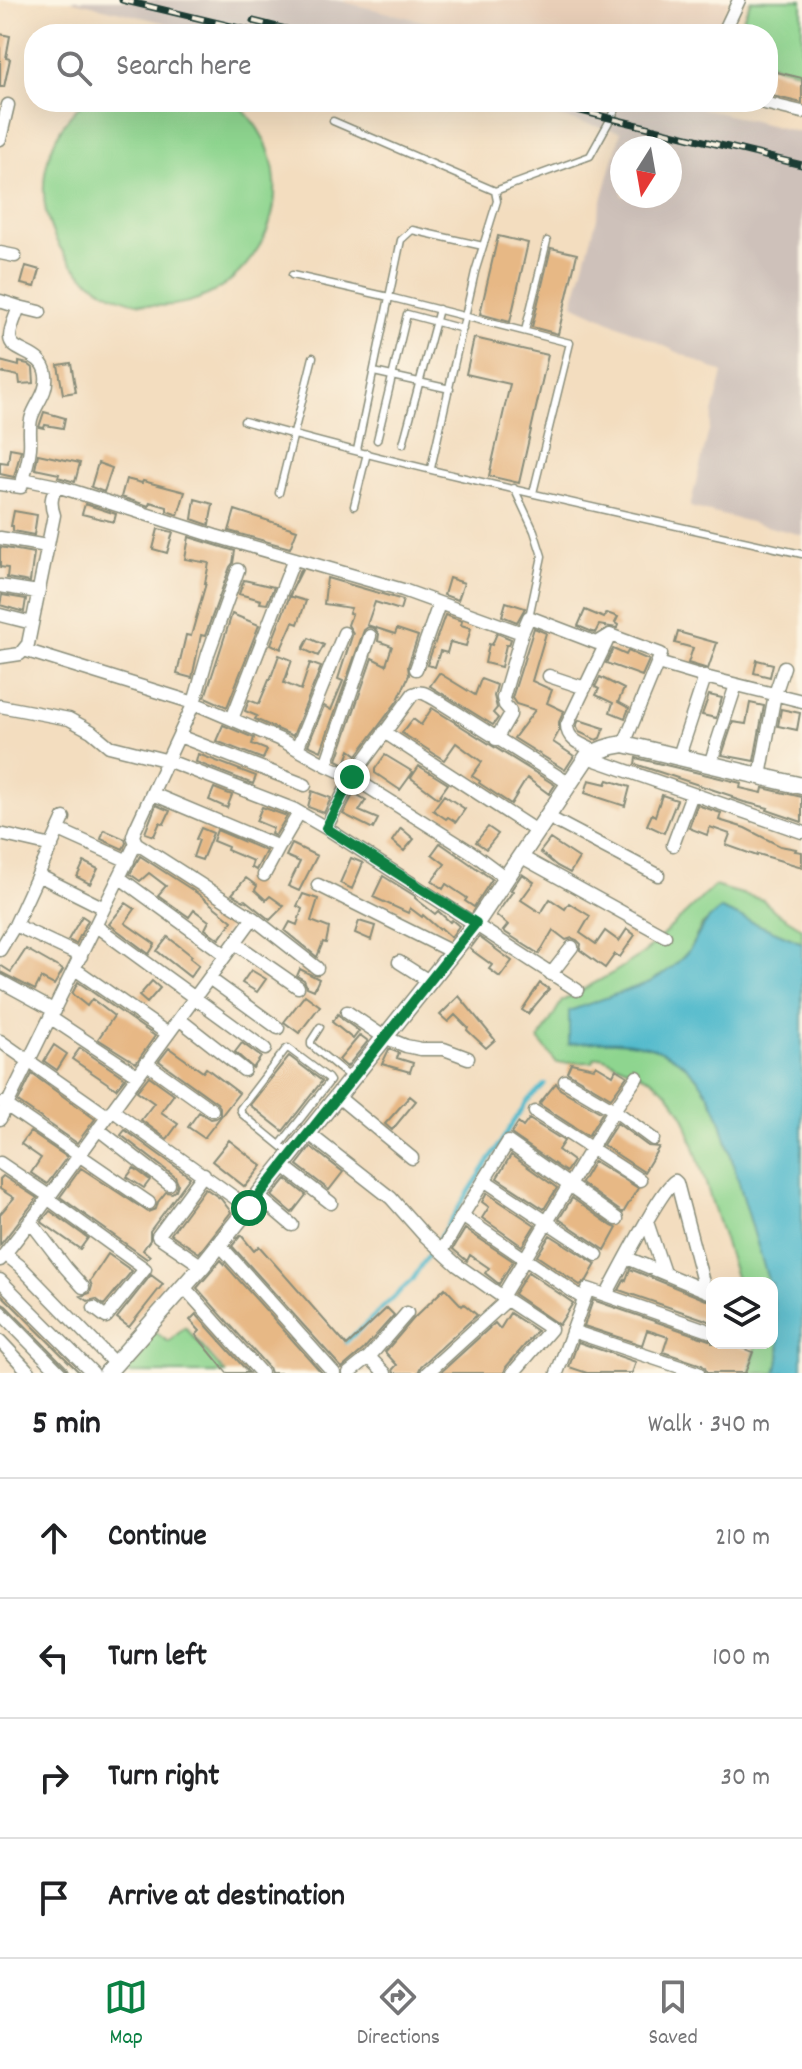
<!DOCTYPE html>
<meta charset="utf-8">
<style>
:root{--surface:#fff;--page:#f2f2f2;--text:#202124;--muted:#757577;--line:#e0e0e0;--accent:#0b8043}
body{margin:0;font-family:Dekko,sans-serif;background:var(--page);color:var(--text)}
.controls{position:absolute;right:24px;bottom:24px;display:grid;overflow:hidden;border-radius:16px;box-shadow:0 8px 32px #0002}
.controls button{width:72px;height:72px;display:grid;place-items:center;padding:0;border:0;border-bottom:2px solid var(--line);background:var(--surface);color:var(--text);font:40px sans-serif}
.compass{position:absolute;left:610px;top:136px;width:72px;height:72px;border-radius:50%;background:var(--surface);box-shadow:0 8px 32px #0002;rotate:191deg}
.stop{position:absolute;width:24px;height:24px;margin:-18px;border:6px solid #0b8043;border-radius:50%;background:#fff}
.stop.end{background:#0b8043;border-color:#fff;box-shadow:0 2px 8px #0008}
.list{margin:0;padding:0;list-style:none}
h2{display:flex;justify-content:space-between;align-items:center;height:104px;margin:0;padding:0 32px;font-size:34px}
h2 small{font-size:26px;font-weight:400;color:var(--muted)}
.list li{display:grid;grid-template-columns:52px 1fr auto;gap:24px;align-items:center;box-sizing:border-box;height:120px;padding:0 32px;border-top:2px solid var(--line)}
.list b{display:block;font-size:30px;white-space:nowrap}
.list em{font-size:26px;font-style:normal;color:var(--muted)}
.icon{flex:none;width:44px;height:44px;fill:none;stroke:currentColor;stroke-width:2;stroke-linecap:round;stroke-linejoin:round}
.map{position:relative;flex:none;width:802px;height:1373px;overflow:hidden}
.search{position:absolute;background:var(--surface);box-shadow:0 8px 32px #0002;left:24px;right:24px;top:24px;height:88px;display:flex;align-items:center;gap:20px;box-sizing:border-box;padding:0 28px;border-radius:32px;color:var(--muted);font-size:30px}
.sheet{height:584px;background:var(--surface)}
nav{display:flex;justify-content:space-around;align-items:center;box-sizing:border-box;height:112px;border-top:2px solid var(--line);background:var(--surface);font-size:22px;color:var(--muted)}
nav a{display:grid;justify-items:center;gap:4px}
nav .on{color:var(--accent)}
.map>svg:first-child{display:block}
.built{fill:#e9cfb8}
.industrial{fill:#cec1ba;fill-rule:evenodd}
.green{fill:#8ed58f;stroke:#568962;stroke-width:2}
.water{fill:#4fb9cc;stroke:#377b80;stroke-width:2}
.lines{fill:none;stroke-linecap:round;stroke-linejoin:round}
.stream{stroke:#4fb9cc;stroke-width:4}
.building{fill:#e7b885}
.service-casing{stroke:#898d7a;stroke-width:9}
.minor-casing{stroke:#898d7a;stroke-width:15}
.tertiary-casing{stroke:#898d7a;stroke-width:19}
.service{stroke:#fff;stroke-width:6}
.minor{stroke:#fff;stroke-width:12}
.tertiary{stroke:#fff;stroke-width:16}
.rail-casing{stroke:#1f3d34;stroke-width:7}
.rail{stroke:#fcf5e5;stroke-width:4;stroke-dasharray:12;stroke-linecap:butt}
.route{stroke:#0b8043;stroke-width:10}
</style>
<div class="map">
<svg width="802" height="1373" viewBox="0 0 802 1373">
<rect width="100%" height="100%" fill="#fcf5e5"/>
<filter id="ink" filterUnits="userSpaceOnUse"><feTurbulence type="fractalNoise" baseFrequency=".0125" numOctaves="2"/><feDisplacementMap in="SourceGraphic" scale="16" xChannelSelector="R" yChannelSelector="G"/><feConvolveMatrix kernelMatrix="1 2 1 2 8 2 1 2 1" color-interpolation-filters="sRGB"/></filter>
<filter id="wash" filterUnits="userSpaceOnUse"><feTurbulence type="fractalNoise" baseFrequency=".006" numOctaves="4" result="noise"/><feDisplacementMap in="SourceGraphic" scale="32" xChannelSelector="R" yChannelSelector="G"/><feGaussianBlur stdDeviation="1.8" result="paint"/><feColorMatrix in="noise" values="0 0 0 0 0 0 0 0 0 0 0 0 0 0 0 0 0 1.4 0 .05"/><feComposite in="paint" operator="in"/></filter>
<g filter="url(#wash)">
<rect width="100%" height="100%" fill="#f3ddbf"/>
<path class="built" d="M344,0H729L714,34H476L343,2Z"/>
<path class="industrial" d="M70,0H344V2L476,34H212Z
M495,102H697L700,108L802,133V535L690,507L723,373L573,304L621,132ZM622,148H670V196H622Z"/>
<path class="green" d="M751,0H802V72L768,64V34H736Z
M84,102H235C339,196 222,358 102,289C73,272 53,244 46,212C38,171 53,129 84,102Z
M714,886L763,900L776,912L802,928V943L721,909L702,925L688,952L670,970L650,982L569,1044C639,1036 690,1044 719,1116L769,1283H738L685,1119L680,1110L668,1093L651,1079L602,1057L594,1058L593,1062L557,1063L539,1040L562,1001L613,973L644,953Z
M772,1296C777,1323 784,1347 776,1373H749L757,1343H772Z
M185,1327L225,1373H117L155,1332L169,1342Z"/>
<path class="water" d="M721,909L802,943V1373H776C786,1342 772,1314 772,1283H769L719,1116C690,1044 639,1036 569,1044V1011L650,982C666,973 679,964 690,949C701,932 703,921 721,909Z"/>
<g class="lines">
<path class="stream" d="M342,1346L412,1280L527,1101L545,1084"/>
</g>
<g id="blocks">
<path class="building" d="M0,34L10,36L6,58L10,59L4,87H0Z
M768,70L802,78V103L768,95Z
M498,236L528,243L510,322L480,314Z
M551,248L577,254L558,334L532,327Z
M26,266L40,270L35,287L21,284Z
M474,338L548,355L519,483L489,476L510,384L466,374Z
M0,361L19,366V362L28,364L33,368L34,383L20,384L19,376L0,372Z
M71,363L76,392L63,394L58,365Z
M44,412L65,418L63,428L45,425L44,428L39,427Z
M10,448L21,450L14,477L0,474V462L8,463Z
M38,454L80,463L75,482L58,477L59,474L35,469Z
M98,463L112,468L104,492L91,487Z
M126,479L142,483L143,481L185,492L178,515L167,511V507L150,502L149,506L121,497Z
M195,499L213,504L209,525L192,519Z
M85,504L116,514L114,522L82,514Z
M235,510L297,530L290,548L229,531Z
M14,511L37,515L34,535L13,531V526H11Z
M158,529L173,532L167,553L153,549Z
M189,537L235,551L233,563L230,567L205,636L201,635L192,678L177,674L186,635L191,636L206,583H205L209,563L185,559Z
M0,547L34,553L30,582L7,578L8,568L0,567Z
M300,570H302L289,596L306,601L298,624L293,622L281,649L271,644Z
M327,578L403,600L400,610L375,602L367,625L395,634L397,629L418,636L408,666L409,675L398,700L357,755L350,750L345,764L337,760L372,658L386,665L392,646L378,641L379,634L374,628L368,627L364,630L321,751L308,745L324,706L331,710L343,681L338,679L353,633L348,625L352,614L349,613L351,608L324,604Z
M449,578L464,583L458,600L444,595Z
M244,580L274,587L267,604L260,603L261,600L239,594Z
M2,595L26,599L24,612L0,605Z
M506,602L525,608L517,622L502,616Z
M585,610L604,618L607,613L618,617L615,623L618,625L617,628L599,625L595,633L578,626Z
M232,614L259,625L227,707L205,697Z
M445,615L462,621L461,625L471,628L466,646L450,642L447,653L440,651L435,667L427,665Z
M534,628L546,633L532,681L552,690L547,703L564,711L559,722V731L553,742L574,756L565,770L514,738L535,710L516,704L512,698Z
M678,632L717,643L708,669L688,663L693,648L675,643Z
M497,633L511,639L509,645H506L501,667L485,663L489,644L492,645Z
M309,638L324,645L318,656L303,649Z
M613,649L626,655L628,651L649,660L642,676L606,663Z
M279,655L292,660L284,683L301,690L310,663L321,667L293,736L255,719L257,716L245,711L249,700L259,704L269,680H270Z
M757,660L773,664L770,677L754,673Z
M439,673L475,695L481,679L497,685L494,696L497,708L493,713L498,718L493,725L430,686Z
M600,677L624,689L618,702L629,708L625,718L610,712L613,703L596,695L599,689L595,687Z
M709,695L722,698L716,718L702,715Z
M750,703L764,706L754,761L722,755L733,722L746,724Z
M432,708L555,785L549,794L527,778L511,804L479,783L480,781L472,776L482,762L456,743L444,760L402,733L413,719L421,725Z
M781,709L800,713L797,730L778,726Z
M579,720L604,728L600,738L596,740L579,732L576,726Z
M223,725L254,738L252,744L267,750L263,759L216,741Z
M198,754L256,776L253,784L196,762Z
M385,755L413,772L400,790L375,773V769Z
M636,758L741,783L740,788L762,793L763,788L802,797V822L767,810L768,808L744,802L732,798V796L635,764Z
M419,766L448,784L438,798L411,778Z
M589,780L606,784L608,780L630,787L625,806L585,793Z
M214,788L232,795L227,808L209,800Z
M312,791L331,798L324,813L308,807Z
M354,793L366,800L359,811L378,819L373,829L343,814Z
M444,795L465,809L456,822L448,817L446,819L433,810Z
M662,795L677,800L664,833L647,825L652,814L655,816Z
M156,805L170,811L164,824L160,822L154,836L145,833Z
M697,805L721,813L719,820L745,828L780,846L796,849L795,851L802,852V867L758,854L757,856L726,845L730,834L710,827L707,835L689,828Z
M262,807L287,816L275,836L271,834L273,828L256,821Z
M488,827L498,834L486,849L476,842Z
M201,828L213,833L202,860L193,857L199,840L196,839Z
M401,828L414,839L404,851L392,841Z
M104,830L125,839L126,843L123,849L101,839Z
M217,830L266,851L256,870L251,867L253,861L227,850L228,847L213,841Z
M550,839L579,858L570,873L557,866L540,852Z
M440,843L492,879L474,907L465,901L467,898L446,884L443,889L432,881L445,864L432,854Z
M292,844L317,856L299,891L288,886L300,862L286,856Z
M140,856L197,893L232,921L219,939L205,929L209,921L194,910L189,917L158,895L166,886L149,873L140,881L130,874Z
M351,858L363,863L352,889L340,883Z
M84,862L98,869L90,884L77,877Z
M522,874L534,882L521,900L541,913L550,899L565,909L569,903L590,916L580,933L596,944L605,931L619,941L627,929L635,935L620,957L615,954L605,968L580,950L581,944L577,940L572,938L566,940L553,930L539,954L503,931L508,925L496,915L513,891L511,890Z
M383,876L415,896V898L435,914L438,911L450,922L452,920L459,926L451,937L441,928L439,929L423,915L422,917L410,908L408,913L373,897Z
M246,878L257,886L255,890L266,900L270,896L284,906L270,920L245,900L244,901L232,894Z
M303,894L318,899L311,921L329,928L326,943L323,942L317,957L285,931L290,922L297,925L302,909L297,906Z
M126,903L135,909L125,923L155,944L149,954L109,924Z
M82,916L88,920L76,944L68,940Z
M359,921L375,926L371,940L355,933Z
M168,937L192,956L190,958L199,965L190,977L157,951Z
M479,937L512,961L500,977L489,969L492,965L470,949Z
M26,949L63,970L54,985L41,978L35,990L0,972V965L11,972Z
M300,969L319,979L314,990L307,987L304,980L297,976Z
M251,970L266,979L257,992L242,983Z
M152,981L160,988L147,1003L139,996Z
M78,982L155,1036L136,1063L98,1039L114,1016L92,999L87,1006L72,994Z
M540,983L549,989L528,1014L522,1010Z
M305,995L320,1006L299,1033L284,1022Z
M459,996L495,1040L486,1048L467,1030L468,1028L455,1015L448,1022L440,1015Z
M338,1014L342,1019L359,1031L353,1039L332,1022Z
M360,1035L368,1041L347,1067L339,1060Z
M242,1043L261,1057L253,1068L235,1052Z
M54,1045L67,1054L57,1070L44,1061Z
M80,1048L125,1078L116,1089L72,1059Z
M169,1048L203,1072L206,1068L239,1093L204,1138L188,1127L199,1112L210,1119L216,1118L220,1115V1107L217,1103L159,1061Z
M389,1049L399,1053L397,1058L413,1063L410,1072L382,1064Z
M289,1056L322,1081L283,1131L250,1105Z
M571,1063L594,1068L596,1065L613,1075L616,1069L627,1076L611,1098L567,1072Z
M32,1074L95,1119L77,1143L18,1102Z
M149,1076L174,1094L161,1112L178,1124L167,1139L141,1120L154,1103L137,1091Z
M556,1083L560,1089L602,1113L588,1136L539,1104Z
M410,1096L416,1101L392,1130L385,1124Z
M529,1119L564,1141L558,1150L573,1161L566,1172L511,1134L518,1123L523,1127Z
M617,1123L648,1146L659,1147L644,1172L603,1145Z
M125,1130L190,1177L150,1231V1240L143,1250L150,1256L147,1259L60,1197L81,1168L148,1212L156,1209L158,1202L166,1192L172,1193L176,1190L178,1184L175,1177L121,1135Z
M30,1132L67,1157L47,1184L31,1173L41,1158L21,1144Z
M229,1140L262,1166L245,1187L212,1161Z
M311,1147L343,1172L329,1190L297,1165Z
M511,1155L557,1188L544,1209L497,1178Z
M594,1161L638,1188L623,1213L581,1183Z
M134,1168L150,1180L144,1188L127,1177Z
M3,1176L37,1198L0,1245V1214L14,1198L0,1189V1179Z
M286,1179L306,1195L292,1213L272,1196Z
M205,1188L221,1199L231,1212L199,1253L171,1234Z
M487,1193L535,1225L522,1246L482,1218L489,1207L482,1202Z
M572,1198L612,1226L617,1228L605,1250L559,1219Z
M50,1211L88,1238L80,1249L43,1223L42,1221Z
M465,1229L513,1261L499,1284L485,1273L489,1268L470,1255L467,1261L453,1249Z
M241,1235L254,1251L259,1246L347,1346L387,1308L394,1315L363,1350L342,1368L232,1246Z
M550,1235L596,1264L587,1280L580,1285L537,1256Z
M108,1254L132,1271L104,1305L96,1299L88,1301L81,1296L90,1293L92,1286L90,1281Z
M221,1260L322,1373H270L268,1367L197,1288Z
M630,1269L706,1300H712V1322L619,1290L625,1279L626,1280Z
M528,1272L573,1303L559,1325L514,1294Z
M151,1275L163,1284L129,1327L117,1318Z
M445,1288L462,1306L464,1304L477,1315L421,1366L418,1373H394L393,1369L397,1365L385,1352L414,1318Z
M0,1293L80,1373H69L66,1367L6,1306L0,1303Z
M593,1300L712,1341V1343H728L753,1352L749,1363L745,1373H707L705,1368L702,1365L663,1352L668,1337L647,1330L642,1345L584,1326Z
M510,1313L537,1331L506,1367L504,1373H440L495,1323L500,1329Z
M196,1314L249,1373H227L196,1335L200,1331L190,1320Z
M578,1342L636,1362L632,1373H587L569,1367Z"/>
</g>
</g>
<g filter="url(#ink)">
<use href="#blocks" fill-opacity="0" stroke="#898d7a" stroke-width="2"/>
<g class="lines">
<defs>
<path id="service" d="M333,121L495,191L497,201L475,272L431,468
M495,191L590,156L620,102
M292,275L389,297L570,343L533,493
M525,331L547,241
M374,372L450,389
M244,421C427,473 616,512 802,554
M377,440L407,314L463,329
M403,444L439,309
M357,450L401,240L412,230L483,246
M514,488L534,531L542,556L529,617
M279,493L313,357
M354,506L367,453
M320,1027L311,1041V1045L351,1078
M280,1145L330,1081L328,1078L288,1048L285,1050L240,1109L242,1114L286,1150L289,1152"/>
<path id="minor" d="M723,34L739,0
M760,102L802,112
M0,139L8,105
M0,253L15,256
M0,301L19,307C16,316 10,327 10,337C10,354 43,350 46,375C48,392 37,402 32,416C28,427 31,437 30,448C29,458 26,469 23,479L57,486
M19,307L40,312
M0,484L21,487L23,479
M0,538L47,546
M0,586L38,592
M0,615L32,623
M24,650L194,703L283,741L326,765L352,777L471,852L506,878
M0,657L20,654L28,644L54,515C50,504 51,496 57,486L215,536L403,590L522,633L529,617L597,643L610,635L661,654L624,744
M658,663L705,677L802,701
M416,669L439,604
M549,676L585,688
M0,706L69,719L91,731L109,746L169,761L293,809L326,828L577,990
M232,719L294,559
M384,732L536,831
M179,736L305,785
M496,739L510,715V711L505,705L503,698L522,633
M297,749L344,633
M595,751C583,745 567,741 567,725L610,635
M679,756L705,677
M587,757L802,832
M710,764L736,685
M326,765L370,636
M760,776L775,694L784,667
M153,794L279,847L299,813
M548,817L658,875
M326,828L352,777L413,694C422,690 427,695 435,699L570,784
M59,830L128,861
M0,834L52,846
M136,843L253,918L317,968
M673,845L692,794
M520,856L665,936
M38,875L104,908
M264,875L279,847
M120,878L226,955
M318,885L452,952
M15,925L81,956
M96,926L265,1049
M235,943L298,987
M0,950L15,925L64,818
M399,962L429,981
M75,969L168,1034
M551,974L572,947
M209,978L278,1028
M0,981L55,1011
M347,1012L384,1037L406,1046L421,1049H444L468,1058
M51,1018L137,1075
M179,1019L244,1070
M0,1041L107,1116
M146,1063L212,1110
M565,1081L614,1110L653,1139
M337,1096L412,1158
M3,1103L149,1203
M112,1110L249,1208
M535,1112L640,1180
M0,1119L136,843L133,836L135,830L194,703L208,654L238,570
M98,1129L169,1184
M308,1133L391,1198L423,1234L457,1265L507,1300L551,1329L513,1373
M0,1163L49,1196
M282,1165L331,1203
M484,1180L597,1255
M258,1196L292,1225
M47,1198L145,1269L106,1317L94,1308
M462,1216L584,1299
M30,1221L66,1268L83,1287
M647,1222L664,1273
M219,1244L334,1373
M442,1251L462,1216L508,1142L617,1219
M5,1254L20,1266L115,1364
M627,1258L709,1292
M0,1260L40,1209L253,918
M202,1266L158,1236L204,1174
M0,1280L93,1373
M183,1286L261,1373
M606,1295C618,1274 660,1190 675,1181L677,1183L705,1290
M502,1297L614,1110L637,1077
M0,1312L60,1373
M572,1331L698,1373
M0,1341L30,1373
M369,1357L407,1313
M349,1373L369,1357L385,1373
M427,1373L507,1300
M557,1373L588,1289L712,1332"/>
<path id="tertiary" d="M107,1373L202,1266L476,923L587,757C599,749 610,746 624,744L802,786"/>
</defs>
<use href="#service" class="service-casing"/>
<use href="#minor" class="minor-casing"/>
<use href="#tertiary" class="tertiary-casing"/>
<use href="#service" class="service"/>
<use href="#minor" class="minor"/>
<use href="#tertiary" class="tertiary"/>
<defs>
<path id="rail" d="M122,0L265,34
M253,21L306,34
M544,102L802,165"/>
</defs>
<use href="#rail" class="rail-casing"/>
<use href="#rail" class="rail"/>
</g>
</g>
<g class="lines" filter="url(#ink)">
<path class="route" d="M249,1208L476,923L326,828L352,777"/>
</g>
</svg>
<div class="controls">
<button><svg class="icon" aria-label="layers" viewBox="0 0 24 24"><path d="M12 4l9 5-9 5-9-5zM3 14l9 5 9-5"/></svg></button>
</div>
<svg class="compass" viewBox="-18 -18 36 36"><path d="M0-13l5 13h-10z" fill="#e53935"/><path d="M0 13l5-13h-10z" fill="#757577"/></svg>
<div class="stop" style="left:249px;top:1208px"></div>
<div class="stop end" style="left:352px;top:777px"></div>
<div class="search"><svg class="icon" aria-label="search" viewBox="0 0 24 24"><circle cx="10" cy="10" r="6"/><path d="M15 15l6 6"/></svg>Search here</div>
</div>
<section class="sheet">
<h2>5 min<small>Walk · 340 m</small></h2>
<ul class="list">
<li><svg class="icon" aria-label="ahead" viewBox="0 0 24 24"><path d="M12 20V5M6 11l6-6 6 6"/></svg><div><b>Continue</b></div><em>210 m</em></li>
<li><svg class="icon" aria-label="left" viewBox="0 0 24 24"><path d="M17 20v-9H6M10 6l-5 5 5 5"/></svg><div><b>Turn left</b></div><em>100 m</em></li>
<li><svg class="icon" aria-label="right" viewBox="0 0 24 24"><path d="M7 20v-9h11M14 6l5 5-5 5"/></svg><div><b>Turn right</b></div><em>30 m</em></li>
<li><svg class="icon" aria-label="arrive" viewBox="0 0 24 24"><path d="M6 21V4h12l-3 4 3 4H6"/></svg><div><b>Arrive at destination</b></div></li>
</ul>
</section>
<nav>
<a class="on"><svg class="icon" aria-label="map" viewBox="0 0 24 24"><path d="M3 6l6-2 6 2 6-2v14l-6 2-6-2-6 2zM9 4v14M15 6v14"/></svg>Map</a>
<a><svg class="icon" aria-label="directions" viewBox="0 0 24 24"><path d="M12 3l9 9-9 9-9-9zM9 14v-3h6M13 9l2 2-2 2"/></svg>Directions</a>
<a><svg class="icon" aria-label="saved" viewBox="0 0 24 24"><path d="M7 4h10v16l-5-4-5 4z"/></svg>Saved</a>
</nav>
